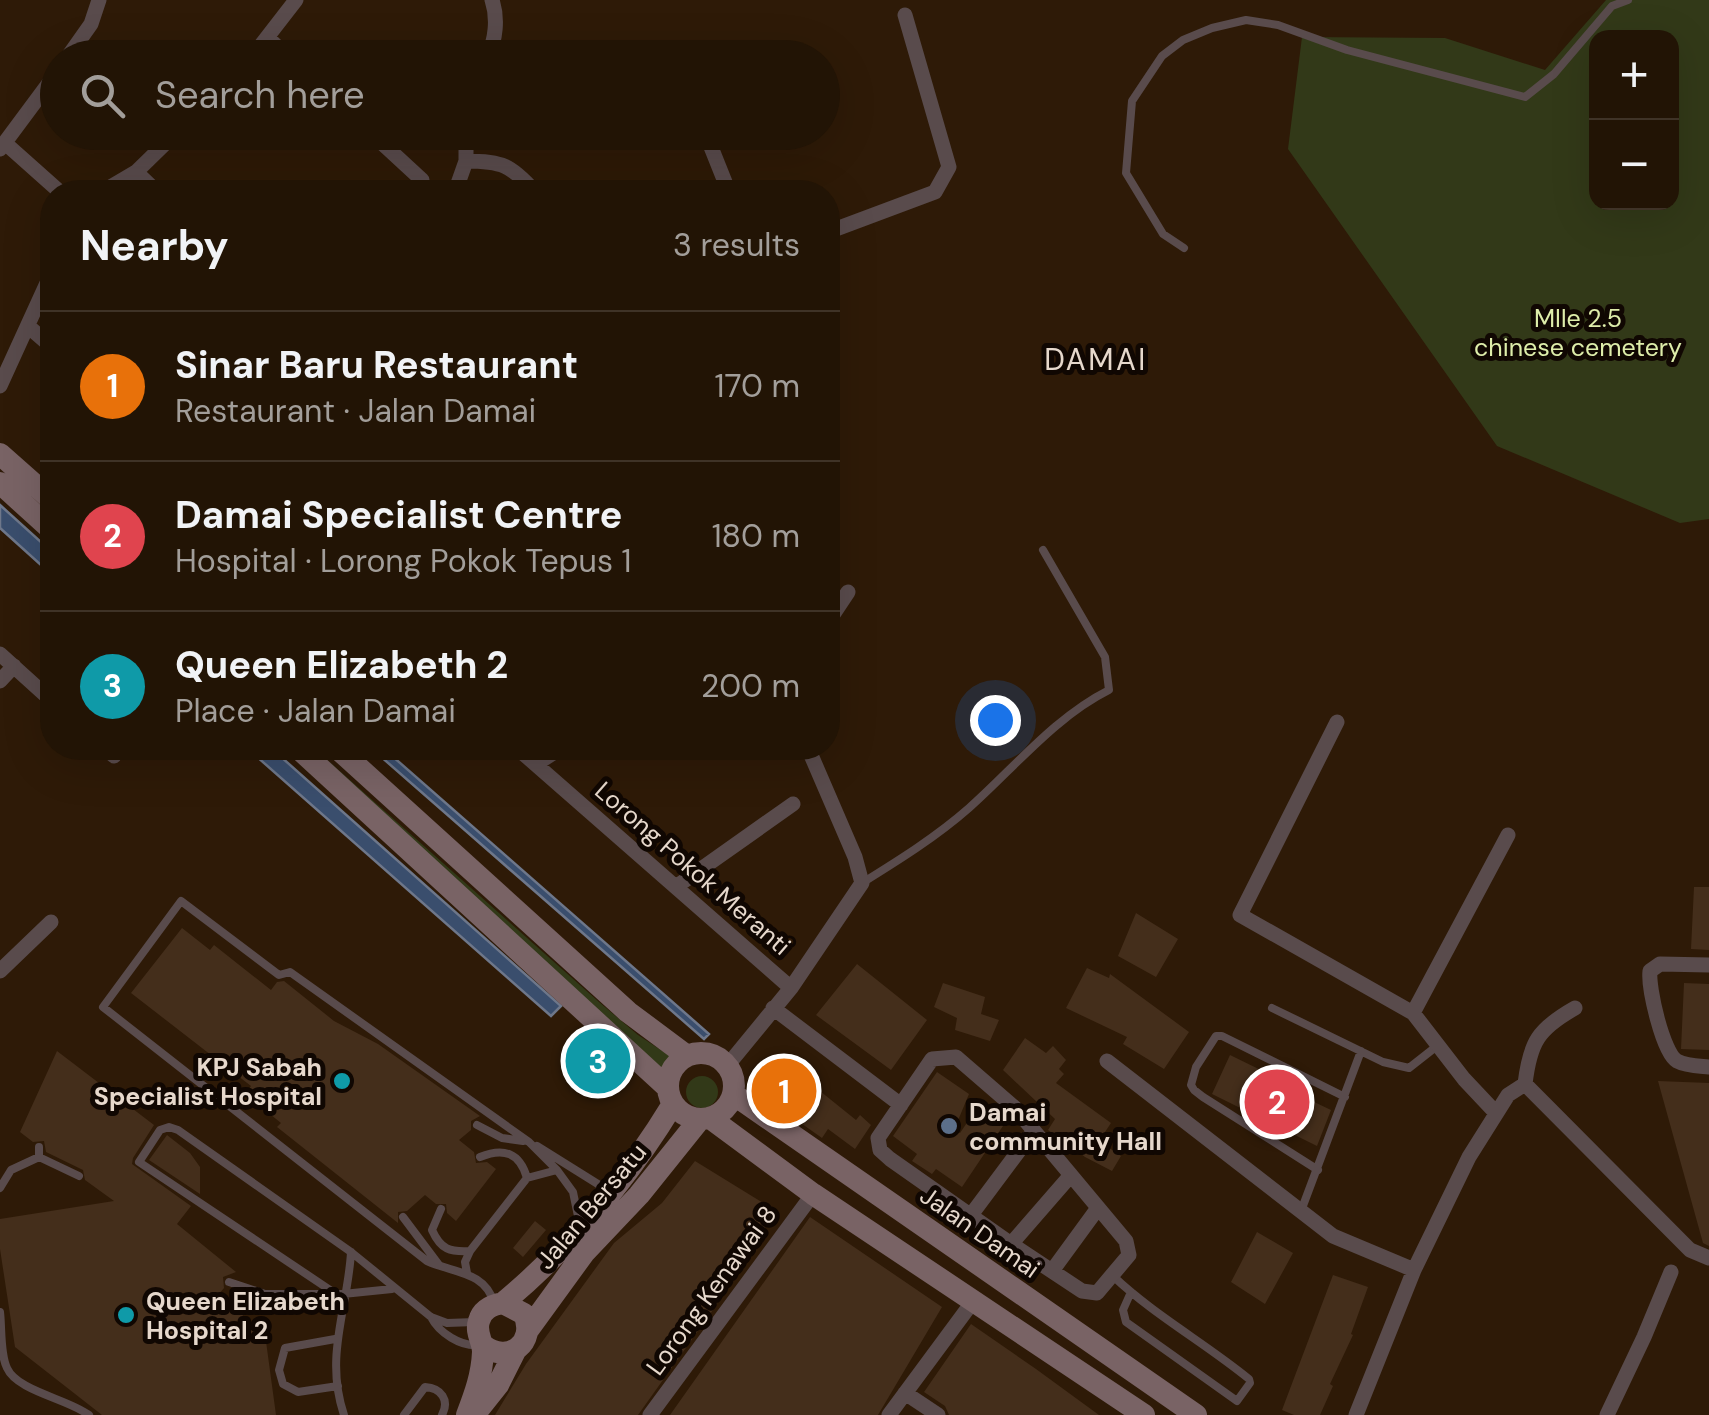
<!DOCTYPE html>
<meta charset="utf-8">
<style>
:root{--surface:#221405;--page:#2e2113;--text:#f1f3f6;--muted:#a29e9a;--line:#3f3327;--accent:#1a73e8}
body{margin:0;font-family:"DM Sans",sans-serif;background:var(--page);color:var(--text)}
.controls{position:absolute;right:30px;top:30px;display:grid;overflow:hidden;border-radius:20px;box-shadow:0 10px 40px #0002}
.controls button{width:90px;height:90px;display:grid;place-items:center;padding:0;border:0;border-bottom:2px solid var(--line);background:var(--surface);color:var(--text);font:50px sans-serif}
.you{position:absolute;left:995px;top:720px;width:35px;height:35px;margin:-25px;border:8px solid #fff;border-radius:50%;background:#1a73e8;box-shadow:0 0 0 15px #1a73e833}
.badge{display:grid;place-items:center;width:65px;height:65px;border-radius:50%;background:var(--accent);color:#fff;font-size:32px;font-weight:700}
.pin{position:absolute;translate:-50% -50%;border:5px solid #fff;box-shadow:0 2px 10px #0006}
.list{margin:0;padding:0;list-style:none}
h2{display:flex;justify-content:space-between;align-items:center;height:130px;margin:0;padding:0 40px;font-size:42px}
h2 small{font-size:32px;font-weight:400;color:var(--muted)}
.list li{display:grid;grid-template-columns:65px 1fr auto;gap:30px;align-items:center;box-sizing:border-box;height:150px;padding:0 40px;border-top:2px solid var(--line)}
.list b{display:block;font-size:38px;white-space:nowrap}
.list p{margin:0;font-size:32px;white-space:nowrap;color:var(--muted)}
.list em{font-size:32px;font-style:normal;color:var(--muted)}
.icon{flex:none;width:55px;height:55px;fill:none;stroke:currentColor;stroke-width:2;stroke-linecap:round;stroke-linejoin:round}
.map{position:relative;flex:none;width:1709px;height:1415px;overflow:hidden}
.search{position:absolute;background:var(--surface);box-shadow:0 10px 40px #0002;left:40px;top:40px;width:800px;height:110px;display:flex;align-items:center;gap:25px;box-sizing:border-box;padding:0 35px;border-radius:55px;color:var(--muted);font-size:38px}
.panel{position:absolute;background:var(--surface);box-shadow:0 10px 40px #0002;left:40px;top:180px;width:800px;height:580px;border-radius:40px}
.map>svg:first-child{display:block}
.green{fill:#323918;fill-rule:evenodd}
.water{fill:#3a4e6d;stroke:#6e778a;stroke-width:2.5}
.building{fill:#442e1b}
.lines{fill:none;stroke-linecap:round;stroke-linejoin:round}
.lane{stroke:#594b4c;stroke-width:8}
.street{stroke:#594b4c;stroke-width:15}
.secondary{stroke:#796365;stroke-width:22}
.culture-dot{fill:#0f9aa8;stroke:#100702;stroke-width:4}
.service-dot{fill:#5c6f8a;stroke:#100702;stroke-width:4}
.labels{text-anchor:middle;stroke-width:10;stroke-linejoin:round;paint-order:stroke}
.park-label{font-size:25px;fill:#deedaa;stroke:#100702}
.street-label{font-size:25px;fill:#e6d8cc;stroke:#100702}
.poi-label{font-size:25px;font-weight:bold;fill:#e6d8cc;stroke:#100702;text-anchor:start}
.quarter-label{font-size:30px;letter-spacing:2.5px;fill:#e6d8cc;stroke:#100702}
</style>
<div class="map">
<svg width="1709" height="1415" viewBox="0 0 1709 1415">
<rect width="100%" height="100%" fill="#2e1a07"/>
<path class="green" d="M1606,0H1709V519L1680,523L1497,446L1288,149L1302,37L1445,38L1545,70ZM1596,38H1672V202H1596Z
M314,748L599,1002L638,1035L676,1060L662,1073Z
M686 1092a16 16 0 1 1 32 0a16 16 0 1 1-32 0Z"/>
<path class="water" d="M0,505L52,552V575L0,528Z
M247,748H271L561,1006L551,1016Z
M371,748H383L709,1034L704,1039Z"/>
<path class="building" d="M1694,887H1709V950L1691,949Z
M1136,913L1178,939L1156,977L1118,956Z
M182,928L210,950L214,945L271,990L277,982L284,981L334,1021L378,1044L480,1116L471,1121V1130L459,1140L474,1152L476,1163L487,1162L496,1169L456,1221L447,1213L446,1204H436L425,1195L407,1211L398,1212V1223L277,1127L281,1123L245,1094L251,1086L131,993Z
M857,964L927,1020L891,1070L816,1015Z
M1087,968L1109,978L1110,974L1189,1032L1164,1069L1123,1044L1127,1037L1066,1008Z
M943,983L985,997L981,1014L999,1020L990,1041L955,1030L957,1018L934,1007Z
M1684,983L1709,984V1050L1681,1049Z
M1025,1038L1046,1053L1053,1046L1066,1060L1059,1069L1064,1074L1056,1083L1111,1123L1099,1141L1121,1156L1112,1171L1085,1157L1048,1130L1055,1119L1003,1070Z
M57,1051L154,1125L133,1158L132,1164L191,1206L177,1224L236,1272L223,1277L224,1288L218,1295L265,1334L276,1415H102L15,1347L0,1249V1219L114,1201L85,1180L83,1170L46,1152L44,1141L33,1142L20,1132Z
M774,1054L856,1120L860,1115L871,1125L855,1149L828,1129L822,1138L748,1086Z
M1230,1055L1279,1079L1281,1074L1293,1080L1289,1090L1331,1110L1317,1146L1212,1094Z
M937,1072L969,1094L954,1130L960,1133L981,1102L1007,1120L962,1187L936,1169L932,1174L912,1161L917,1154L893,1136Z
M1658,1081L1709,1083V1246L1703,1243Z
M167,1135L190,1153L200,1167V1194L149,1160Z
M695,1161L778,1212L740,1258L715,1307L638,1415H495L526,1364L614,1243L662,1203Z
M810,1217L942,1307L878,1415H670Z
M535,1221L546,1230L523,1257L513,1248Z
M1257,1232L1293,1253L1265,1304L1231,1282Z
M1333,1275L1368,1287L1351,1334L1353,1335L1330,1384L1333,1386L1320,1415H1294L1282,1410Z
M971,1324L1036,1369L1099,1415H949L945,1406L924,1392Z"/>
<g class="lines">
<path class="lane" d="M1184,248L1163,234L1126,173L1132,101L1162,56L1183,40L1212,28L1246,20L1278,25L1347,50L1525,97L1554,74L1612,6L1628,0
M862,883C899,860 936,837 969,808C1014,768 1055,717 1109,690L1105,657L1043,550
M1272,1008L1383,1062L1409,1068L1437,1046
M477,1125L502,1138L523,1141
M537,1146L609,1191
M39,1157L79,1176
M480,1157C504,1147 520,1153 527,1178
M1318,1170L1203,1097L1194,1090L1191,1085L1196,1067L1216,1036H1222L1345,1097
M0,1188L11,1170L39,1157V1147
M441,1209L432,1230C441,1250 450,1252 470,1251
M1301,1211L1361,1051
M403,1217L439,1265
M467,1273L465,1262L470,1251L527,1178L557,1170L573,1192L579,1221
M1113,1276C1154,1315 1205,1343 1249,1379L1250,1383L1237,1401L1126,1322L1123,1310L1131,1292
M229,1282L265,1294H343L392,1289
M336,1294L139,1162L160,1130L169,1127L178,1130L351,1252L431,1317L447,1323L475,1322
M494,1303C485,1271 453,1273 427,1261L103,1007L181,901L279,975L290,972L529,1142L557,1170
M0,1312C2,1328 0,1354 7,1368C17,1391 68,1399 89,1415
M431,1317C439,1333 461,1347 479,1345
M335,1339L285,1348L279,1370L283,1384L298,1392L338,1386
M344,1415C324,1356 348,1308 351,1252
M404,1415L425,1387C441,1388 450,1400 442,1415"/>
<path class="street" d="M268,38L289,58
M67,58L91,24L99,0
M251,58L296,0
M487,58C496,40 498,18 492,0
M370,132L422,180
M705,132L729,192
M5,143L60,192
M0,149L58,71
M466,161C502,161 511,165 535,192
M136,172L157,192
M102,192L136,172L177,132
M455,192L466,161V132
M828,232L935,192L949,167L905,15
M29,327L52,347
M0,386L52,272
M828,622L848,592
M0,654L52,701
M0,681L14,666
M1337,722L1240,915L1413,1013L1464,1079L1496,1113
M105,748L114,756
M517,748L791,988
M536,764L561,748
M677,886L793,804
M1709,965L1660,964L1650,971C1648,988 1663,1053 1677,1061C1686,1066 1699,1066 1709,1067
M0,971L51,922
M773,1008L901,1105
M1413,1013L1508,835
M1107,1061L1333,1236L1414,1270
M727,1066L791,988L862,883L855,857L808,748
M1525,1084L1690,1250L1709,1258
M971,1215L1033,1132
M1011,1244L1082,1291L1097,1293L1129,1255L1126,1241L1015,1108L956,1057L932,1059L878,1138L880,1150L890,1159L1011,1244L1071,1175
M1052,1271L1098,1208
M905,1393L938,1415
M650,1415L813,1194
M889,1415L974,1300
M1356,1415L1414,1270L1469,1157L1508,1095L1525,1084C1530,1042 1538,1029 1575,1008
M1607,1415L1644,1337L1671,1272"/>
<path class="secondary" d="M0,454L52,500
M0,483L52,530
M298,748L668,1088
M337,748L628,1012L687,1056
M668 1086a33 33 0 1 1 66 0a33 33 0 1 1-66 0Z
M733,1094L1196,1415
M710,1118L813,1194L1144,1415
M503,1303C570,1247 628,1178 673,1104
M528,1330L584,1253L639,1195L700,1119
M467,1415C475,1394 482,1375 483,1352C483,1341 475,1333 479,1321C482,1309 492,1305 503,1303L524,1314C537,1343 508,1365 483,1345
M474,1415L498,1385L515,1351"/>
</g>
<g class="culture-dot">
<circle cx="342" cy="1081" r="10"/>
<circle cx="126" cy="1315" r="10"/>
</g>
<circle class="service-dot" cx="949" cy="1126" r="10"/>
<g class="labels">
<g class="park-label">
<text x="1578" y="327">MIle 2.5<tspan x="1578" dy="29">chinese cemetery</tspan></text>
</g>
<g class="street-label">
<text transform="translate(693 868) rotate(41)" y="9">Lorong Pokok Meranti</text>
<text transform="translate(591 1206) rotate(-50)" y="9">Jalan Bersatu</text>
<text transform="translate(980 1232) rotate(35)" y="9">Jalan Damai</text>
<text transform="translate(711 1290) rotate(-54)" y="9">Lorong Kenawai 8</text>
</g>
<g class="poi-label">
<text x="322" y="1076" text-anchor="end">KPJ Sabah<tspan x="322" dy="29">Specialist Hospital</tspan></text>
<text x="969" y="1121">Damai<tspan x="969" dy="29">community Hall</tspan></text>
<text x="146" y="1310">Queen Elizabeth<tspan x="146" dy="29">Hospital 2</tspan></text>
</g>
<g class="quarter-label">
<text x="1096" y="370">DAMAI</text>
</g>
</g>
</svg>
<div class="controls">
<button>+</button>
<button>−</button>
</div>
<div class="you"></div>
<div class="pin badge" style="left:784px;top:1091px;background:#e8710a">1</div>
<div class="pin badge" style="left:1277px;top:1102px;background:#e0444e">2</div>
<div class="pin badge" style="left:598px;top:1061px;background:#0f9aa8">3</div>
<div class="search"><svg class="icon" aria-label="search" viewBox="0 0 24 24"><circle cx="10" cy="10" r="6"/><path d="M15 15l6 6"/></svg>Search here</div>
<section class="panel">
<h2>Nearby<small>3 results</small></h2>
<ul class="list">
<li><span class="badge" style="background:#e8710a">1</span><div><b>Sinar Baru Restaurant</b><p>Restaurant · Jalan Damai</p></div><em>170 m</em></li>
<li><span class="badge" style="background:#e0444e">2</span><div><b>Damai Specialist Centre</b><p>Hospital · Lorong Pokok Tepus 1</p></div><em>180 m</em></li>
<li><span class="badge" style="background:#0f9aa8">3</span><div><b>Queen Elizabeth 2</b><p>Place · Jalan Damai</p></div><em>200 m</em></li>
</ul>
</section>
</div>
